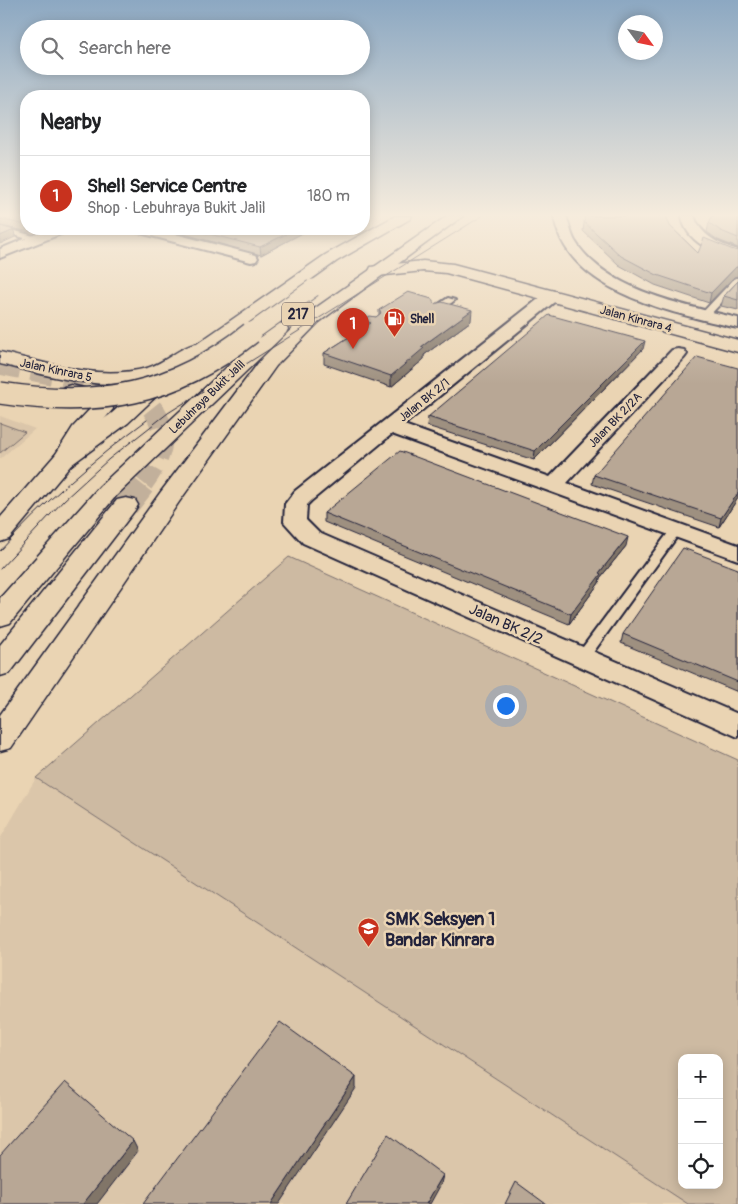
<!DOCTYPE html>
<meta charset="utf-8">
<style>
:root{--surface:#fff;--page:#f2f2f2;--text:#202124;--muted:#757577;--line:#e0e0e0;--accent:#c8321e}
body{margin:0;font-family:Pangolin,sans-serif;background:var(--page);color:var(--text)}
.controls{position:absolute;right:15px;bottom:15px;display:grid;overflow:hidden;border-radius:10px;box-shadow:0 2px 12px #0003}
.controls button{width:45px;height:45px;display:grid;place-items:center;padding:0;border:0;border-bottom:1px solid var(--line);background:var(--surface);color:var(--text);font:25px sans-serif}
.compass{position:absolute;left:618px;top:15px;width:45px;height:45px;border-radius:50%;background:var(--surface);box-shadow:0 2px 12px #0003;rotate:123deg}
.you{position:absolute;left:505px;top:705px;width:18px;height:18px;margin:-12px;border:4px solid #fff;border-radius:50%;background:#1a73e8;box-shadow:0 0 0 8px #1a73e833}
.badge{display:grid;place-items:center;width:32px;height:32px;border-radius:50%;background:var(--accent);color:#fff;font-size:16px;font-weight:700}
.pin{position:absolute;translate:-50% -41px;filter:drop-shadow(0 1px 2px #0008)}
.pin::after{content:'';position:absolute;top:26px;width:18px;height:15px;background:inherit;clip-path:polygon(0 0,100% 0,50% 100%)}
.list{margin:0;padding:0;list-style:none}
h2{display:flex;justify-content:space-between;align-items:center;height:65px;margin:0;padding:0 20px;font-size:21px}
h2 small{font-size:16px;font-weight:400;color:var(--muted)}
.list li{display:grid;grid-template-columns:32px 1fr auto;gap:15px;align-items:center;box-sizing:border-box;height:80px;padding:0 20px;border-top:1px solid var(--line)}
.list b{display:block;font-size:19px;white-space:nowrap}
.list p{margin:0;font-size:16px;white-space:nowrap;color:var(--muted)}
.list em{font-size:16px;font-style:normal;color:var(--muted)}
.icon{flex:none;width:28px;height:28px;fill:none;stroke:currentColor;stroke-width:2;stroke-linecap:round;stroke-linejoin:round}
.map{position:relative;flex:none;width:738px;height:1204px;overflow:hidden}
.search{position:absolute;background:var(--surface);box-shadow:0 2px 12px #0003;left:20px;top:20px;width:350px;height:55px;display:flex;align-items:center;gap:12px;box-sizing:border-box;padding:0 18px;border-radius:28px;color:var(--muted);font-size:19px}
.panel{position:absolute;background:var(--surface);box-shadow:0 2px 12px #0003;left:20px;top:90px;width:350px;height:145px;border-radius:20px}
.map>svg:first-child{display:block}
.built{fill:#dbc6aa;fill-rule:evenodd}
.green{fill:#cdbaa2;stroke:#786e6e;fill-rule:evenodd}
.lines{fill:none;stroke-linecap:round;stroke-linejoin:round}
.highway-tunnel-far1{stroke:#c2b09b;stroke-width:21;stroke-dasharray:21 11;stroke-linecap:butt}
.highway-tunnel{stroke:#c2b09b;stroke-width:26;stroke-dasharray:26 13;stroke-linecap:butt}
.lane-casing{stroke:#22223b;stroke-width:4}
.street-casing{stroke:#22223b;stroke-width:4}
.secondary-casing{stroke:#22223b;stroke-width:3}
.highway-casing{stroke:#22223b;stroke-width:3}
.lane{fill:#ead4b3;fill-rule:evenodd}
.street{fill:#ead4b3;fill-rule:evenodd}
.secondary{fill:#ead4b3;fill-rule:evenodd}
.highway{fill:#ead4b3;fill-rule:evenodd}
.tram{stroke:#22223b;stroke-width:1}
.highway-bridge-far1-casing{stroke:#22223b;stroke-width:19;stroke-linecap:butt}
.highway-bridge-casing{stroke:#22223b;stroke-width:24;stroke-linecap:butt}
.highway-bridge-far1{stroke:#ead4b3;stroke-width:17}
.highway-bridge{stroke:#ead4b3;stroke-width:21}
.wall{fill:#9e9080;stroke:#22223b}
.shaded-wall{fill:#817568;stroke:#22223b}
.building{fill:#b8a795;stroke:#22223b}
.labels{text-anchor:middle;stroke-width:5;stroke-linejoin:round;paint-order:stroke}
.far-poi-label{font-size:12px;font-weight:bold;fill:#22223b;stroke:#ead4b3;text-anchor:start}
.far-street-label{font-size:12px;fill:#22223b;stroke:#ead4b3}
.shield{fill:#ead4b3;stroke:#5e575f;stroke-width:1}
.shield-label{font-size:14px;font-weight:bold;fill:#22223b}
.street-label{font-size:15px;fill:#22223b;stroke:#ead4b3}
.near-poi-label{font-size:18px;font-weight:bold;fill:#22223b;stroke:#ead4b3;text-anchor:start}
</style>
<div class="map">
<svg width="738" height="1204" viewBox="0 0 738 1204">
<rect width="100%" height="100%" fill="#ead4b3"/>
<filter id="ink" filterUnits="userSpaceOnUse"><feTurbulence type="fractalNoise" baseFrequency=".02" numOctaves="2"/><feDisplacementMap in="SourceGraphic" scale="10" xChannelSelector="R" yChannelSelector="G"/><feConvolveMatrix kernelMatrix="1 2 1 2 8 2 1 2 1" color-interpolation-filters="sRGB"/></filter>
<g filter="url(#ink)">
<path class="built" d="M0,416L35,429L0,459Z
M289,557L738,760V1204H0V839L36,778ZM682,1058H719V1185H682Z"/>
<path class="green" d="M0,423L25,432L0,453Z
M289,557L738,760V1204H688L36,778ZM682,1058H719V1185H682Z"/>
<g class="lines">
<path class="highway-tunnel-far1" d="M0,364C26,370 130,387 145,401C173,427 163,457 143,483"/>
<path class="highway-tunnel" d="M126,505L144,482"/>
<defs>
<path id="lane" d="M0,227L38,237L39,239L35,241L0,231Z
M735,278H738V285L708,317H702V313Z
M448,298L455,300L439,312H433V308Z
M675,527L681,531L587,661H577L575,658L577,655L671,529Z"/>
<path id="street" d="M554,216H566C569,223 571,234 575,241C605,290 686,306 738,318V328C674,313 566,293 554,216Z
M682,216H694C701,236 719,244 738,250V259C715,254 685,242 682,216Z
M49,229H68L66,232L0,258V249Z
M134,229H156L256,255L258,258L256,261L251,262L136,232Z
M552,291L558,293L560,296L558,299L404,425L550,477L672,350L678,349L684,350L687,354L684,358L567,483L738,545V560L392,434L311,501L307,505L306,520L319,533L738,714V737L303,543L284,522L285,504L295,491L546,293Z"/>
<path id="secondary" d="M423,261L453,264L738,340V352L446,273L423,271L377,276L371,275L369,271L371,267L377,266Z
M195,344L202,346L205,350C200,357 191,362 183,366C126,400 59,378 0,364V352C47,363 98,381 147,368C165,363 178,348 195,344Z
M71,385C84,388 112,392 113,409L90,436L71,465L63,467L55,465L52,460L73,427L91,408C83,399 67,401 61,391L64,387Z"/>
<path id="highway" d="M395,216H412L410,219L337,261L182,372L128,423L71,465L9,539L0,542V518L55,455L112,413L168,364L325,255Z
M447,216H463L319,322L276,366L179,502L11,748L0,751V715L160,493L262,358L307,314Z
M279,323L286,325L288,329L286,333L116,496L10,623L0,626V598L100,486L272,325Z
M126,498L135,500L138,505L135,510L10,673L0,676V645L117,500Z"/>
</defs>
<use href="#lane" class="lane-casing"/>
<use href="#street" class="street-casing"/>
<use href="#secondary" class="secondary-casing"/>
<use href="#highway" class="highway-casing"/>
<use href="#lane" class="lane"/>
<use href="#street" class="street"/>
<use href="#secondary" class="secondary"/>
<use href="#highway" class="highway"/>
<path class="tram" d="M0,551C44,502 94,459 147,420
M0,569L64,500L109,459L168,413L482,216"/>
<defs>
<path id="highway-bridge-far1" d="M249,334L313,288"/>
<path id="highway-bridge" d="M0,393C99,408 172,396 251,333"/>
</defs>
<use href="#highway-bridge-far1" class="highway-bridge-far1-casing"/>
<use href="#highway-bridge" class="highway-bridge-casing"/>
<use href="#highway-bridge-far1" class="highway-bridge-far1"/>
<use href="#highway-bridge" class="highway-bridge"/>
</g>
<path class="wall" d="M0,216H26V229H39L31,232L0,226Z
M585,216H666L670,226L698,253L738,276L734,277L709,303L655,285L619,265L583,231Z
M738,216V248L718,240L707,232L709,223Z
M166,229H310L261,255Z
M738,281V310L721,306L724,296Z
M434,304L471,321L424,355V359L391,387L324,364V353L363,328V320L376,317L379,315V310Z
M643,349L534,460L427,426L428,417Z
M594,475L738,498L719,527L592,484Z
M324,513L626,546L600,578L599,583L569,624L324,522Z
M738,569V692L621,643L623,634Z"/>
<path class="shaded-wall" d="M30,229H39L31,232Z
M296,229H310L261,255L260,247Z
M14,230L15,237L0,244V236Z
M736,267H738V276L734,277L709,303L711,293Z
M472,310L471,321L424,355V359L391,387V376L421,347Z
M645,341L643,349L534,460L535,451Z
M738,493V498L719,527L721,518Z
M628,537L626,546L600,578L599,583L569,624L571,614L599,573Z
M356,1077V1088L279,1204H271Z
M133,1141L138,1151L97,1204H83Z
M443,1175L441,1184L430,1204H426Z"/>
<path class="building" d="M0,216H26V225L0,219Z
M585,216H666L670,226L698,253L704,238L731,249L738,251V267H736L711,293L657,275L621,256L584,222Z
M712,216H738V238L721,231L709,223Z
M0,226L14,230L0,236Z
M190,229H296L260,247Z
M738,281V300L724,296Z
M408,292L432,299L434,304L442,302L472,310L421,347L424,348L391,376L324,353L371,323L363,320L370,316L376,317L381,313L379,310Z
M549,315L645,341L535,451L428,417Z
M697,357L738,368V493L721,518L594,475Z
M400,451L628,537L599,573L601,574L571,614L324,513Z
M683,548L738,569V682L623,634Z
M280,1022L356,1077L271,1204H143Z
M65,1082L133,1141L83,1204H0V1155Z
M388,1134L443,1175L426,1204H346Z
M516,1182L546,1204H505Z"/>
</g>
<linearGradient id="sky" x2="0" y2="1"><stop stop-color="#8ca8c2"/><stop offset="0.56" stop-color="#f6ecdd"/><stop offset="1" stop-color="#f6ecdd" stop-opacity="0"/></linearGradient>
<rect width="738" height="384" fill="url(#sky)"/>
<defs>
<symbol id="fuel-pin" viewBox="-11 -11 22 30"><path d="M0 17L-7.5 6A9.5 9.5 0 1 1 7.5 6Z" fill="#c8321e" stroke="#ead4b3"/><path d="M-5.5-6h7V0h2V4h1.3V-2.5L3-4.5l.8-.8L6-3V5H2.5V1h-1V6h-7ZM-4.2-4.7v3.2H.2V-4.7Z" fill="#fff"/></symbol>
<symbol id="school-pin" viewBox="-11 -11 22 30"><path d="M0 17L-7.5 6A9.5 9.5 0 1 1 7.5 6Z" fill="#c8321e" stroke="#ead4b3"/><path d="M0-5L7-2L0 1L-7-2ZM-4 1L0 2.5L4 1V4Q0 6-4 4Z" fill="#fff"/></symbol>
</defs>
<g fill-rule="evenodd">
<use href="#fuel-pin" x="382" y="306" width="25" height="34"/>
<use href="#school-pin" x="356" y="916" width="25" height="34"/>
</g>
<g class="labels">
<g class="far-poi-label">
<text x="410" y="323">Shell</text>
</g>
<g class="far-street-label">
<text transform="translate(636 319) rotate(15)" y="4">Jalan Kinrara 4</text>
<text transform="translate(56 370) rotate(12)" y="4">Jalan Kinrara 5</text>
<text transform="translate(207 397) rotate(-44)" y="4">Lebuhraya Bukit Jalil</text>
<text transform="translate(424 400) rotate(-39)" y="4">Jalan BK 2/1</text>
<text transform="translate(615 420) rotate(-46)" y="4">Jalan BK 2/2A</text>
</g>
<rect class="shield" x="282" y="302.5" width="32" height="23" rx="4"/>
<g class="shield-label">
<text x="298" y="319">217</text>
</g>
<g class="street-label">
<text transform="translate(506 624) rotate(24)" y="5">Jalan BK 2/2</text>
</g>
<g class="near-poi-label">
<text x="385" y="925">SMK Seksyen 1<tspan x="385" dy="21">Bandar Kinrara</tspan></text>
</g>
</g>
</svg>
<div class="controls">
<button>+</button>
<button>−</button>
<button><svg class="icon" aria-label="locate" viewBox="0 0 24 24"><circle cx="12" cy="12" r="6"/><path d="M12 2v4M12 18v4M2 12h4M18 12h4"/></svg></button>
</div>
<svg class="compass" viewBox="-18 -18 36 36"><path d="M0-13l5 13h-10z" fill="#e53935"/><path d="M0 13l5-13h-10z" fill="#757577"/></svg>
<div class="you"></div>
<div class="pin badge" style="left:353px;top:349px">1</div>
<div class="search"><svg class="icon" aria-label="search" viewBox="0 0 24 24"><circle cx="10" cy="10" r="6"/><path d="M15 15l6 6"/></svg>Search here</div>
<section class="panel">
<h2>Nearby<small></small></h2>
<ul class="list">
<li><span class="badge">1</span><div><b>Shell Service Centre</b><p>Shop · Lebuhraya Bukit Jalil</p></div><em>180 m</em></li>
</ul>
</section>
</div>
